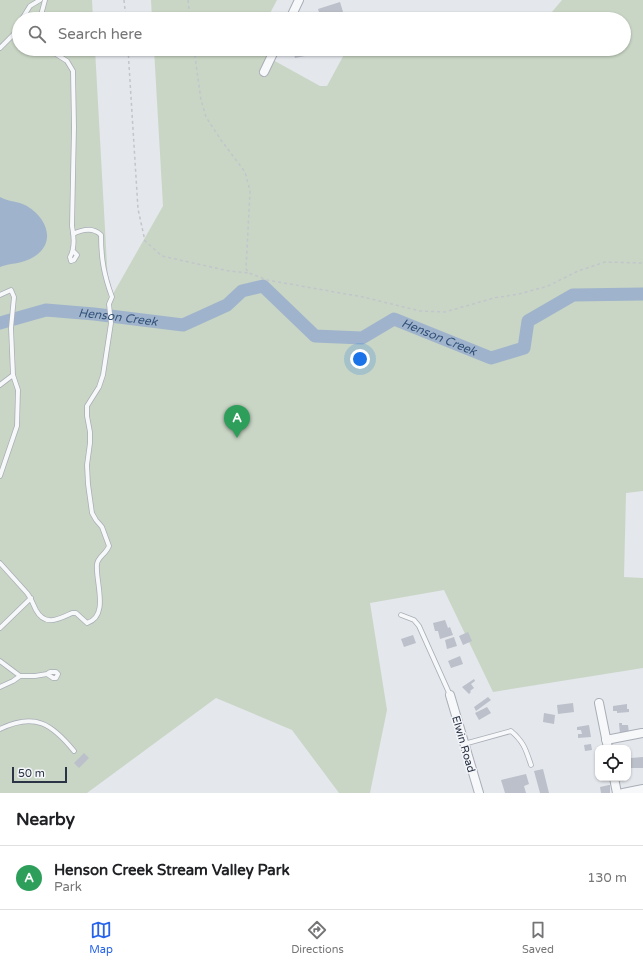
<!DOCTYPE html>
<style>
:root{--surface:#fff;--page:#f2f2f2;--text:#202124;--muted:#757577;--line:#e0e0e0;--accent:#2563eb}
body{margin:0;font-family:"Varela Round",sans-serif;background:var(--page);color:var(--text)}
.controls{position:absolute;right:12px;bottom:12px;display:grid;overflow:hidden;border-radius:8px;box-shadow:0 1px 3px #0004}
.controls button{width:36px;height:36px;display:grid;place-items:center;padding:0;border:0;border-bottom:1px solid var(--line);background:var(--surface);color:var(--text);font:20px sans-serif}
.scale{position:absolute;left:12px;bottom:10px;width:55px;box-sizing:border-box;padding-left:4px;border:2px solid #2b3445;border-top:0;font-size:11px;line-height:14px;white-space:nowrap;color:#2b3445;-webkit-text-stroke:3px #f4f6f9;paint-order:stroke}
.you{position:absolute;left:360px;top:359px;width:14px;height:14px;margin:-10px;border:3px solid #fff;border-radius:50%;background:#1a73e8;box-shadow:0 0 0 6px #1a73e833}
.badge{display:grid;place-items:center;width:26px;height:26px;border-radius:50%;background:var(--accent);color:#fff;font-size:13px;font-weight:700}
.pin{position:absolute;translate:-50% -33px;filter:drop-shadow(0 1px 2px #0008)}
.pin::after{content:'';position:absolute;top:21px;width:14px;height:12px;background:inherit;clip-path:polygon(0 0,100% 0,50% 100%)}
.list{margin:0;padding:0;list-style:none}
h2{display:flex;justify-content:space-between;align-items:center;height:52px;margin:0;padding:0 16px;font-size:17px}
h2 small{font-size:13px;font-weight:400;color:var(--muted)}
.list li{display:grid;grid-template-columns:26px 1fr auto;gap:12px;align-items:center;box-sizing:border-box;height:64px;padding:0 16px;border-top:1px solid var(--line)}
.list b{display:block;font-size:15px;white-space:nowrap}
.list p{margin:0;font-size:13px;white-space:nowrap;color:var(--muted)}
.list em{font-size:13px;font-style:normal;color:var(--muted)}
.icon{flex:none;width:22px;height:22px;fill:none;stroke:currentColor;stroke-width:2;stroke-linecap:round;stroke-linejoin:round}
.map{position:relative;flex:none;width:643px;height:793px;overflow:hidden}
.search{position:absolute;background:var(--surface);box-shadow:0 1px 3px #0004;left:12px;right:12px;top:12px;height:44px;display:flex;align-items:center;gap:10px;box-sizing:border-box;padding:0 14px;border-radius:22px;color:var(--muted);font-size:15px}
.sheet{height:116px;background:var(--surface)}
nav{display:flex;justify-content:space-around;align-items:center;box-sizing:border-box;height:56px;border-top:1px solid var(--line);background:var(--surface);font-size:11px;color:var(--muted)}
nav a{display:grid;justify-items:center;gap:2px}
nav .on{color:var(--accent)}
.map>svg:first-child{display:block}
.green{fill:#c9d6c5}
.water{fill:#9fb4cc}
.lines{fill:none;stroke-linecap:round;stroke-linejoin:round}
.river{stroke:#9fb4cc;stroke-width:13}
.building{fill:#bbc0ca}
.lane-casing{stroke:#a9aeb7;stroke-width:5.5}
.street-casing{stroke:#a9aeb7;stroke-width:10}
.path{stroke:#c2c5cb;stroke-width:1.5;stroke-dasharray:3 3;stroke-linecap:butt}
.lane{stroke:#f7f8fa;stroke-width:4}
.street{stroke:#f7f8fa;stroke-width:8}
.labels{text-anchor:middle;stroke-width:3;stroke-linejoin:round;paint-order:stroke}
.street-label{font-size:11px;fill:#2b3445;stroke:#f4f6f9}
.water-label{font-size:12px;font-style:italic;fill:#34527a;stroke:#f4f6f9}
</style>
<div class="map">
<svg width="643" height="793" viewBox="0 0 643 793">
<rect width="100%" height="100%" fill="#e4e7ec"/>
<path class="green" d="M0,0H92L93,19H19V49H95L109,301L163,206L154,49H253L320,86H327L347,49H624V19H546L562,0H643V491L626,493L624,577L643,578V668L493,692L444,590L370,603L387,710L370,793H339L292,730L216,698L87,793H0Z
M151,0H277L267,19H152Z"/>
<path class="water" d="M0,197C8,202 19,201 27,206C49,219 57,246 30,259C20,264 10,263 0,267Z"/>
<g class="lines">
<path class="river" id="s1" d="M0,323L46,310L94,314L183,325L227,305L242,291L263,286L315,336L362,338L394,319L491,358L524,348L528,321L573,295L643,294"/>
</g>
<path class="building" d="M340,2L344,15L332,19H321L318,9Z
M302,49H318L320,53L295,58L293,51Z
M445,620L448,628L450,627L453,635L440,639L438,631H435L433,623Z
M468,632L472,641L463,645L459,636Z
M413,635L416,643L404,647L401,639Z
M454,637L457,646L447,649L445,640Z
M460,656L463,664L451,668L448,661Z
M474,679L475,681L471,684L474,688L470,691L471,692L469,694L462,687Z
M488,697L491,700L476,711L474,707Z
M573,703L574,712L558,714L557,705Z
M627,704V709H629V712L617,713V711H613V706Z
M487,707L491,713L479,720L475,713Z
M544,713L555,715L554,724L543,722Z
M619,723H622V725H628L629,734H620Z
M589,725L591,737L578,738V734H582L581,730H577V727Z
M591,744L592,750L585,751L584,745Z
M84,753L89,758L79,768L74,763Z
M628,754H631V758L643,757V768H630L628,770Z
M543,769L549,793H540L534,771Z
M526,774L529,784L524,786L526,793H505L501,780Z
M609,785H610V793H601L600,787Z"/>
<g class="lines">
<defs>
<path id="lane" d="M22,19L30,6L40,0
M40,19L45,0
M0,48L16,32L19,25
M48,49L67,61L73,71L74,127L72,226C74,236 75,248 70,257L71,261L74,260L77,255L73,251
M0,295L11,290L14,297L11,328L13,375L0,385
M0,476L17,426L18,390L13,375
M0,563L27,593C31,598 33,604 36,610C45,627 59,619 72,613H76L87,623C110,616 95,581 97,564C98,557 106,554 109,546L102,527L96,520L92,513L88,484L87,465L90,443V432L87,416V406L99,387L103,375L111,323L109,304L112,297C104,275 101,259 101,235C93,227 83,229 73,234
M401,615L414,620L419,626L450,695
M0,628L31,598
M0,661L20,676
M0,687L13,681L20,676H35L47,674L53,678H56L58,674L56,672H50L47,674
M0,729C35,712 52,724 74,751
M464,744L511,731C524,742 526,750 531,765"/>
<path id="street" d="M290,19L299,0
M264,72L275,49
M450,695L479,793
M599,703L608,748
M606,740L642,733
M614,778L617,793
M623,793L643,789"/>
</defs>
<use href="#lane" class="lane-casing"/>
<use href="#street" class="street-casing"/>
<path class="path" d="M124,0L126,19
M188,0L190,19
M128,49L138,209L145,241L162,256L229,271L249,273
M194,49L201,100L206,117L221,140L245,172L250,191L246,269L249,273L267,280L363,297L420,311L445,312L494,298L519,294L548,286L578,271L605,262L643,263"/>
<use href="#lane" class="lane"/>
<use href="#street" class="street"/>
</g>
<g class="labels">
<g class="street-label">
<text transform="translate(464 744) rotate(74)" y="4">Elwin Road</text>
</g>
<g class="water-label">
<text dy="4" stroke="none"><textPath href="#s1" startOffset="120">Henson Creek</textPath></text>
<text dy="4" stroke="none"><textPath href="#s1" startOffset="481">Henson Creek</textPath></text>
</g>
</g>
</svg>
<div class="controls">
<button><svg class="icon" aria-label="locate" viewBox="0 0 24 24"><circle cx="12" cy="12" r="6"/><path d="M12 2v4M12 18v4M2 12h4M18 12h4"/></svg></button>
</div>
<div class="scale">50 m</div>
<div class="you"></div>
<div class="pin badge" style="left:237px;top:438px;background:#2e9e5b">A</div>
<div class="search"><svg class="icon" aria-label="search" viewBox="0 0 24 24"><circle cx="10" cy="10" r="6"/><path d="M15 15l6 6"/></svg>Search here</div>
</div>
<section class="sheet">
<h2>Nearby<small></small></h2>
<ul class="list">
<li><span class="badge" style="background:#2e9e5b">A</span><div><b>Henson Creek Stream Valley Park</b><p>Park</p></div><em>130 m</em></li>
</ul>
</section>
<nav>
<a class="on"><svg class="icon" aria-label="map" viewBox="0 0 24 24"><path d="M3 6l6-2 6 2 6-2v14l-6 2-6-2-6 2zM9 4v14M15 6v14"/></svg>Map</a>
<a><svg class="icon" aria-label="directions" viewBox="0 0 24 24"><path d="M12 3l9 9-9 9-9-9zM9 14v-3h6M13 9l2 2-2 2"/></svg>Directions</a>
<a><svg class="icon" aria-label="saved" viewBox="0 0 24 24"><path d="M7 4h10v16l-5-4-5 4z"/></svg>Saved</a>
</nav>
